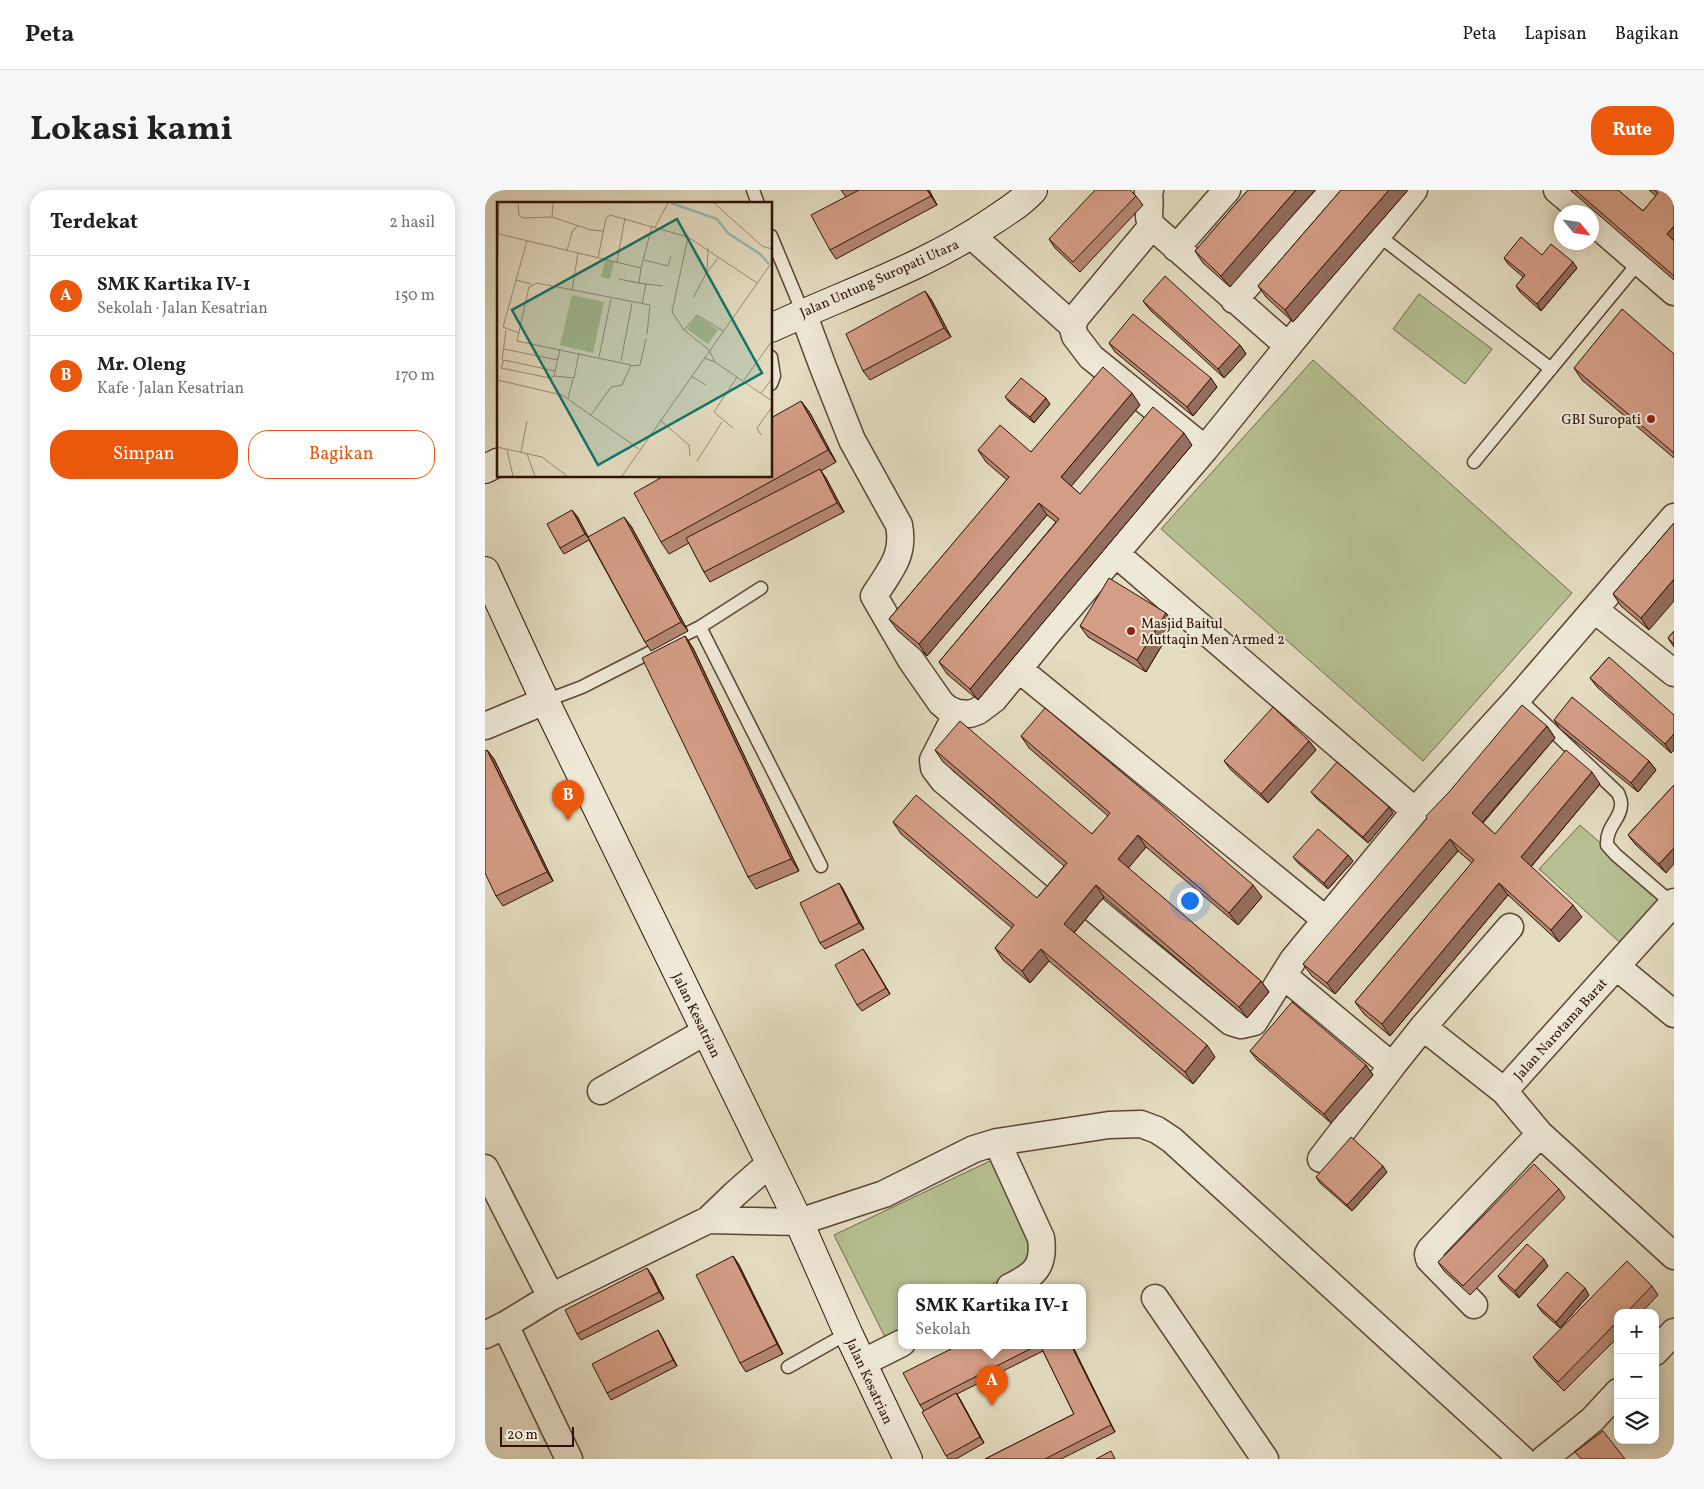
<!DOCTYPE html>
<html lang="id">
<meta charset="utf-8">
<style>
:root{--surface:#fff;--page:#f6f6f6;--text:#202124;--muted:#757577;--line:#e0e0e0;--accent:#ea580c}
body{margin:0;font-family:Vollkorn,serif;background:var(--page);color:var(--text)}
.controls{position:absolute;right:15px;bottom:15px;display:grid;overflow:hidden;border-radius:10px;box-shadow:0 2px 12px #0003}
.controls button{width:45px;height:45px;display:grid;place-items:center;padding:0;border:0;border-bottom:1px solid var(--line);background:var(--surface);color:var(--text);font:25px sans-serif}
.compass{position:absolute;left:1069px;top:15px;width:45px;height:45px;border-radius:50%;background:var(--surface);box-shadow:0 2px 12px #0003;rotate:119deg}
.scale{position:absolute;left:15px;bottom:12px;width:74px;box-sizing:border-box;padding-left:5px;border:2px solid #2f1205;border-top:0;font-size:14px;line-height:18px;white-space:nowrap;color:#2f1205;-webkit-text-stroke:4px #eee9d7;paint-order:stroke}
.you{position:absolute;left:704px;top:710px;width:18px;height:18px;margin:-12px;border:4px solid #fff;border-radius:50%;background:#1a73e8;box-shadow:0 0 0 8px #1a73e833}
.badge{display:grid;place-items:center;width:32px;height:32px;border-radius:50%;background:var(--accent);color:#fff;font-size:16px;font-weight:700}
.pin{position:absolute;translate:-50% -41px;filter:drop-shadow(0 1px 2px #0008)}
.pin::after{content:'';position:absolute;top:26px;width:18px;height:15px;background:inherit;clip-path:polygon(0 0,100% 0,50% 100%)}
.popup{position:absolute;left:413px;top:1094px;width:188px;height:65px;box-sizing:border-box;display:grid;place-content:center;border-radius:10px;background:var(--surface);filter:drop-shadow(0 1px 4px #0005);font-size:16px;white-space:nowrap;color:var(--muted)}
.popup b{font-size:19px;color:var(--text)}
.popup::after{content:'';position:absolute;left:50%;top:100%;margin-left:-10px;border:10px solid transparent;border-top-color:var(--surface)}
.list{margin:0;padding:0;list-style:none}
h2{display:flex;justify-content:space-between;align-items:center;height:65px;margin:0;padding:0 20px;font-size:21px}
h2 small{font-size:16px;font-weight:400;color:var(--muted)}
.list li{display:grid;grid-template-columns:32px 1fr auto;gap:15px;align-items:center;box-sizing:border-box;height:80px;padding:0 20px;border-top:1px solid var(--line)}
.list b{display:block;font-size:19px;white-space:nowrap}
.list p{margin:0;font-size:16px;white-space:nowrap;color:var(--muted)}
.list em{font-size:16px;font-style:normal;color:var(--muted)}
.actions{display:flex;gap:10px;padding:15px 20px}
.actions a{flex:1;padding:11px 0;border:1px solid var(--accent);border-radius:20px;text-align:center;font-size:18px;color:var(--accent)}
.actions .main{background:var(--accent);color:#fff}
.icon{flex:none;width:28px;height:28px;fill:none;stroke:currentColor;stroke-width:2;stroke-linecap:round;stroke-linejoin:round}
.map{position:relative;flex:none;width:1189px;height:1269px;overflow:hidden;border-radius:20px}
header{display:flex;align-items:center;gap:30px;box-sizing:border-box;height:70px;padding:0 25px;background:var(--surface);border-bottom:1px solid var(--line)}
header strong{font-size:24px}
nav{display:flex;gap:28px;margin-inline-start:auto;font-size:18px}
.intro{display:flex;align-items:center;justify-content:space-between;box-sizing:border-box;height:120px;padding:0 30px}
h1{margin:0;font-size:35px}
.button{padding:12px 22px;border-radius:20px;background:var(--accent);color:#fff;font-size:18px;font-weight:700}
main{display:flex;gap:30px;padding:0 30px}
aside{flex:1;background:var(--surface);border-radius:20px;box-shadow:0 2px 12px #0003}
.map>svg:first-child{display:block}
.green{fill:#b6c092;stroke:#72694c}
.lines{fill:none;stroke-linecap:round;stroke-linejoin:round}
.lane-casing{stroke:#5c4534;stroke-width:15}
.street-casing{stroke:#5c4534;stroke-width:29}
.secondary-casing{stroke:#2f1205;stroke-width:30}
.lane{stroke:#eee9d7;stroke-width:12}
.street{stroke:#eee9d7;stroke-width:26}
.secondary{stroke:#eee9d7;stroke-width:28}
.wall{fill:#b68773;stroke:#2f1205}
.shaded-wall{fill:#946e5e;stroke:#2f1205}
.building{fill:#d49d86;stroke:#2f1205}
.poi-dot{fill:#8f2418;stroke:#eee9d7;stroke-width:2}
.labels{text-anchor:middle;stroke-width:4;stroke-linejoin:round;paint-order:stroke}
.street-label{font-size:14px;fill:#2f1205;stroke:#eee9d7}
.poi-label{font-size:14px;fill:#2f1205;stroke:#eee9d7;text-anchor:end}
.inset-river{fill:none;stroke:#96bbb7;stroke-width:2.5}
.inset-road{fill:none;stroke:#9c8c76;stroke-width:1}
.view{fill:#0f766e;fill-opacity:0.15;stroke:#0f766e;stroke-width:2.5}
.inset-edge{fill:none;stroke:#2f1205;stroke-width:2.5}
</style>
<header>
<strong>Peta</strong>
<nav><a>Peta</a><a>Lapisan</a><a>Bagikan</a></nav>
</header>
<div class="intro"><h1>Lokasi kami</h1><a class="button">Rute</a></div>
<main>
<aside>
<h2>Terdekat<small>2 hasil</small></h2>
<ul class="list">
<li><span class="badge">A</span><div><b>SMK Kartika IV-1</b><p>Sekolah · Jalan Kesatrian</p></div><em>150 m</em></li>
<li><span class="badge">B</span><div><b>Mr. Oleng</b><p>Kafe · Jalan Kesatrian</p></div><em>170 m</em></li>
</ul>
<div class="actions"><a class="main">Simpan</a><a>Bagikan</a></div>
</aside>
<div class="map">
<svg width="1189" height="1269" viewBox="0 0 1189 1269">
<rect width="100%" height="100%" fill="#e5ddc2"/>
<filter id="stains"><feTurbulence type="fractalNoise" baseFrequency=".004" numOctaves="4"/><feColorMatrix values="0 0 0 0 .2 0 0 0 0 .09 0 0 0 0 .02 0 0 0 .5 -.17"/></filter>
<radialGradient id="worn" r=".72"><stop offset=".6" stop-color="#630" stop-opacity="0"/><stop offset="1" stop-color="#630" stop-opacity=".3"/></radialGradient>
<path class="green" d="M934,104L1007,159L980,194L908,139Z
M828,170L1087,403L938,571L676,339Z
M1095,635L1181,711L1141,758L1054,679Z
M507,970L553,1072L501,1097H417V1139L400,1147L349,1045Z"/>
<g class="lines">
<defs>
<path id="lane" d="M268,0L273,14
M893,45L1066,179
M286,46L318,123
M286,167L289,186L286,194
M989,272L1154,72
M215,437L336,676
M1033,508L1133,603C1134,606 1137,611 1136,615C1136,629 1121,636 1122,655L1131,665L1188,714
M60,511L97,497L215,437L276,398
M303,1177L363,1143"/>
<path id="street" d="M665,0L663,2C668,14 660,25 667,36L802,155
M1072,0L1098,22
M1106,30L1189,102
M667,36L592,126L587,135L590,146L606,167L720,259
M487,46L587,135
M691,58L742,0
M749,110L849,0
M318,123L338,177L367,250L414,335C420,366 405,380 389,406L426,470L456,513L463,519L472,523L485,524L493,521L509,509L566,439L720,259L929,0
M630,363L930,621
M1110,420L1189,483
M535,480L841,730
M472,523L448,570L449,578L458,590L582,695
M0,536L60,511
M1189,712L1019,901L1055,944L1189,1066
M609,719L746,832L756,835L769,832L808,770L930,621L1033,508L1189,327
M1132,777L1189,824
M799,786L907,876L938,837L1019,901
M938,837L1025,737
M116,901L220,842
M512,952L556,1048C560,1077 549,1085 525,1097
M836,969L907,876
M0,978L66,1107
M223,1030L314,1032L399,1004L489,959L512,952L624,935L656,934L672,940L687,950L1037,1269
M670,1108L780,1269
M989,1115L944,1069L943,1064L945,1060L1055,944
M20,1135L84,1269
M0,1145L20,1135L66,1107L223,1030L250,1004L284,974
M1170,1162L1189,1142
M377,1173L417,1153
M1059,1269L1107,1230L1133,1202"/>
<path id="secondary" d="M286,138C361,103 441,77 509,30C523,21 537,12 548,0
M0,279L14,272
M0,381L60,511L314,1032L363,1143L423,1269"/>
</defs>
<use href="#lane" class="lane-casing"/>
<use href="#street" class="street-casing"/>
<use href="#secondary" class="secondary-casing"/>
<use href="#lane" class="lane"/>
<use href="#street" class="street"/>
<use href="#secondary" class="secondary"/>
</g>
<path class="wall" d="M356,0H444L452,15L351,69L345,60L361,7Z
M763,0L745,97L718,73L710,61Z
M856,0H923L808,132L781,107L773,96Z
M1085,0H1133L1158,21L1171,6L1164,0H1189V90Z
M651,6L658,15L595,82L570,58L564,49Z
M1057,65L1092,78L1056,121L1035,102L1031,96L1038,87L1023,74L1019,68Z
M440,101L447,111L466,147L385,190L378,181Z
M658,111L755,155L761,164L739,188L665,120Z
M624,153L732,197L708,226L630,162Z
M1189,164V268L1097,190L1089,178Z
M520,207L565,214L549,233L525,213Z
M316,211L325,223L351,272L336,281L341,288L359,322L225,392L219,382L204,353L184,364L176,352Z
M655,215L586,296L595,304L707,255L493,510L462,484L454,472L571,332L562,325L442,466L413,441L404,429L522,290L501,272L493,260L546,262Z
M92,326L103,347L146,336L203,441L166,461L160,452L104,350L79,364L75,358Z
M1189,333L1164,440L1136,416L1128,404Z
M681,423L689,435L661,482L603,447L595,436Z
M1189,441V457L1183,448Z
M200,446L208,458L314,681L271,699L263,687Z
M1124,467L1186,563L1112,497L1105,488Z
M1069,530L1164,571L1171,580L1153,602L1075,539Z
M1062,536L1070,548L998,633L1010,644L1115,594L1046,677L1097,727L1074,752L1023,705L905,846L879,824L870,812L987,673L973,661L850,804L827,786L818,774Z
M536,546L777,707L753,735L661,657L643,678L776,791L784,802L762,828L619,707L589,743L730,867L708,894L564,771L545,793L518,770L510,758L527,738L416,644L408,632L552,708L579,676L458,572L450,560L607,644L623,626L544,558Z
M824,551L831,560L783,613L746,580L739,571Z
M2,560L9,569L68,691L18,716L11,706Z
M1189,595L1181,683L1150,654L1143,645Z
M826,602L908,623L883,653L831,608Z
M863,665L868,671L843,699L813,673L808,667Z
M354,693L358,699L379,739L340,759L335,753Z
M382,765L405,804L377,821L372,815Z
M765,861L881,875L888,885L846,933L772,870Z
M902,982L867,1021L835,993L831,987Z
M1074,999L1080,1008L985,1105L959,1081L953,1072Z
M248,1066L254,1075L298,1164L261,1182L255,1173Z
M1063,1076L1034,1108L1017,1092L1013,1086Z
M167,1085L179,1109L96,1150L92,1144Z
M1167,1096L1173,1105L1156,1123H1133V1147L1079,1201L1054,1176L1048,1167Z
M1104,1105L1075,1138L1057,1122L1052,1115Z
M173,1140L177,1147L192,1176L126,1210L122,1203Z
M474,1155H587L630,1242L576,1269H500L589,1224L558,1161L472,1204L499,1253L471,1269H463L439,1221L435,1215Z"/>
<path class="shaded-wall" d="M442,0H444L452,15Z
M811,0H830L745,97L736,86Z
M904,0H923L808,132L800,120Z
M1189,36V55L1182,44Z
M1088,72L1092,78L1056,121L1052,114Z
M440,101L447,111L466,147L459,138Z
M755,155L761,164L739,188L733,179Z
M726,188L732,197L708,226L702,217Z
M647,203L655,215L584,299L576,287Z
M561,208L565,214L549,233L545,227Z
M316,211L325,223L351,272L343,260Z
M699,243L707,255L493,510L485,499Z
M335,279L341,288L359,322L352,313Z
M554,313L562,325L442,466L434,454Z
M87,320L92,326L105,350L100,344Z
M139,327L146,336L203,441L196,432Z
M1189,389V411L1164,440L1156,428Z
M681,423L689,435L661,482L652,470Z
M200,446L208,458L314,681L306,669Z
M1062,536L1070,548L995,635L987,623Z
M1189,544V560L1186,563L1180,554Z
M824,551L831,560L783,613L776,604Z
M2,560L9,569L68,691L62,682Z
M1164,571L1171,580L1153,602L1146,593Z
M1107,582L1115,594L1044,679L1036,667Z
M904,617L908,623L883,653L878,647Z
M653,645L661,657L641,681L633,669Z
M965,649L973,661L850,804L842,793Z
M1189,658V674L1181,683L1174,674Z
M863,665L868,671L843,699L839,693Z
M354,693L358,699L379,739L374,733Z
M1014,693L1023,705L905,846L897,834Z
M611,695L619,707L587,745L579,734Z
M768,695L777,707L753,735L744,723Z
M1088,715L1097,727L1074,752L1066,740Z
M378,759L382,765L405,804L401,798Z
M556,759L564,771L545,793L537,781Z
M776,791L784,802L762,828L754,817Z
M722,855L730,867L708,894L700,882Z
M881,875L888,885L846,933L839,924Z
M898,976L902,982L867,1021L862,1015Z
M248,1066L254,1075L298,1164L292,1154Z
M1059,1069L1063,1076L1034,1108L1030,1101Z
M162,1078L167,1085L179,1109L174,1102Z
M1100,1098L1104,1105L1075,1138L1071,1132Z
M173,1140L177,1147L192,1176L188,1170Z
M586,1155H587L630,1242L626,1235Z
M471,1203L475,1209L499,1253L495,1247Z"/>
<path class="building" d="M374,0H442L446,6L345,60L326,25Z
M610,0H645L651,6L588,72L564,49Z
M763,0H811L736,86L710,61Z
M856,0H904L800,120L773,96Z
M1090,0H1133L1158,21L1173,3L1169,0H1189V36L1182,44L1189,51V86Z
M1036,47L1057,65L1066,54L1088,72L1052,114L1031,96L1040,85L1019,68Z
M680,86L755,155L733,179L658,111Z
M440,101L459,138L378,181L361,144Z
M1137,119L1189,164V263L1089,178Z
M648,124L726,188L702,217L624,153Z
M618,177L647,203L576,287L595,304L668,217L699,243L485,499L454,472L574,329L554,313L434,454L404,429L524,287L493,260L515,235L546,262Z
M536,188L561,208L545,227L520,207Z
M316,211L343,260L176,352L149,303L179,286H286V228Z
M335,279L352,313L219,382L201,348Z
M87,320L100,344L75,358L62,334Z
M139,327L196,432L160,452L103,347Z
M1189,333V389L1156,428L1128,404Z
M624,388L681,423L652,470L595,436Z
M1189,441V454L1183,448Z
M200,446L306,669L263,687L157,468Z
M1124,467L1189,525V544L1180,554L1105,488Z
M1087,507L1164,571L1146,593L1069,530Z
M1037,515L1062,536L987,623L1010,644L1081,560L1107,582L1036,667L1088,715L1066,740L1014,693L897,834L870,812L989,670L965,649L842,793L818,774L942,628L941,626L964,602Z
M788,517L824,551L776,604L739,571Z
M560,518L677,616L768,695L744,723L653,645L633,669L776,791L754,817L611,695L579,734L722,855L700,882L556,759L537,781L510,758L529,735L408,632L431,605L552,708L582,673L450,560L475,531L607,644L625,623L536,546Z
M2,560L62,682L11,706L0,683V561Z
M852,572L904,617L878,647L826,602Z
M1189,595V658L1174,674L1143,645Z
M833,639L863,665L839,693L808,667Z
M354,693L374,733L335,753L315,713Z
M378,759L401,798L372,815L350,775Z
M807,812L881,875L839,924L765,861Z
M866,947L898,976L862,1015L831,987Z
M1049,974L1074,999L978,1096L953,1072Z
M1042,1054L1059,1069L1030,1101L1013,1086Z
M248,1066L292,1154L255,1173L211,1085Z
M1142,1071L1167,1096L1141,1123H1133V1131L1073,1192L1048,1167Z
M162,1078L174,1102L92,1144L80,1120Z
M1082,1082L1100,1098L1071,1132L1052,1115Z
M173,1140L188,1170L122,1203L107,1174Z
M474,1155H553L435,1215L418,1183Z
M555,1155H586L626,1235L560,1269H500L589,1224Z
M471,1203L495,1247L461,1266L437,1222Z
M1118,1241L1140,1269H1096L1090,1262Z
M626,1261L630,1269H611Z"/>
<g class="poi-dot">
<circle cx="1166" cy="229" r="5"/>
<circle cx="646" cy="441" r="5"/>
</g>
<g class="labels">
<g class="street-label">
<text transform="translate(394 88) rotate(-24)" y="5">Jalan Untung Suropati Utara</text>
<text transform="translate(212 825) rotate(64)" y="5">Jalan Kesatrian</text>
<text transform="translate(1075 839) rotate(-48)" y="5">Jalan Narotama Barat</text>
<text transform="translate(385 1191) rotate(65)" y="5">Jalan Kesatrian</text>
</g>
<g class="poi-label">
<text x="1156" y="234">GBI Suropati</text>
<text x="656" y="438" text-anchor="start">Masjid Baitul<tspan x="656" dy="16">Muttaqin Men Armed 2</tspan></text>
</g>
</g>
<g transform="translate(12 12)">
<rect width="275" height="275" fill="#e5ddc2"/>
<path d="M108,58L117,60L113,77L104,75ZM75,93L107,100L96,151L63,143ZM200,114L221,128L211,142L190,127Z" fill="#b6c092"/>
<path class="inset-river" d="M174,1L220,17L231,31L263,52L272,62"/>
<path class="inset-road" d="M21,1L22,13L26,16L55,15L56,1M217,1L265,44L275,47M55,15L94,28L106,29M158,25L171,1M2,32L144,66L155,24M191,35L175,110L187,128L212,148L218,160M70,49L75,30L81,23M101,56L109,16L113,13L191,35L260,81M147,58L171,64L174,54M120,60L128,16M144,66L142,81L149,82L145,102M210,69L211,46M122,77L142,81M19,78L34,82M0,80L2,1M149,82L166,84M75,88L81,51M196,96L210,70L222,55M187,128L200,113L226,129M22,131L6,125L30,39M7,147L61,158M102,155L114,97M207,156L218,160L275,199M5,159L9,128M124,159L135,101M134,164L143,163L149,137M58,169L7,158L4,166L53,176L57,174L63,147M57,174L77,176L82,151M194,174L209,183M0,178L65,193L142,247M247,178L275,139M264,191L275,177M71,196L76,177M94,213L114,185L125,183L134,163L20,139L32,85L40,81L153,103L150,132M163,218L192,243L193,254M236,226L217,210L240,175M264,233L260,226L275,205M0,245L45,255L70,274M10,248L16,274M24,250L30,219M30,252L38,274M200,259L225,220M125,274L275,60"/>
<path class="view" d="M180,17L265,171L101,263L15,108Z"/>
<rect width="275" height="275" class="inset-edge"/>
</g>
<rect width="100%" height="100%" filter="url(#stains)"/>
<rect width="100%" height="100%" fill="url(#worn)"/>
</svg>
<div class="controls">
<button>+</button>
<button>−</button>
<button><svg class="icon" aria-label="layers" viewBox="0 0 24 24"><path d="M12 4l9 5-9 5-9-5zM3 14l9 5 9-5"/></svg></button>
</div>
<svg class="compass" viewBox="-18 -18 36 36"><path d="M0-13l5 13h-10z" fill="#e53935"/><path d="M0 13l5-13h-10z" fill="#757577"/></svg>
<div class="scale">20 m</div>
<div class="you"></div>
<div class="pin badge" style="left:507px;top:1216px">A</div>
<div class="popup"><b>SMK Kartika IV-1</b>Sekolah</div>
<div class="pin badge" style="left:83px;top:631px">B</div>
</div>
</main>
